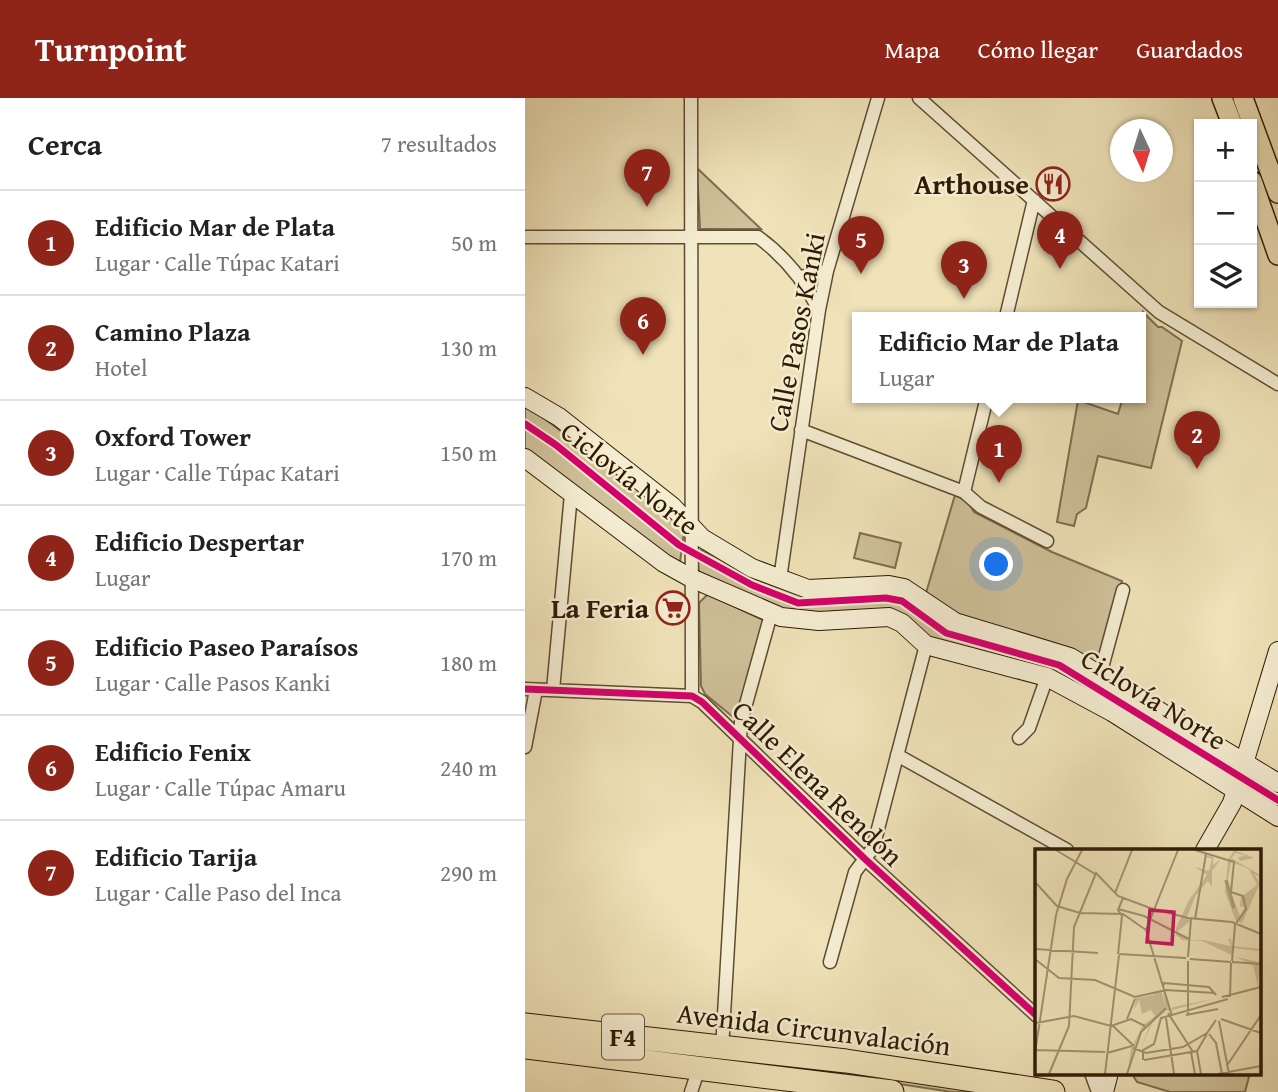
<!DOCTYPE html>
<html lang="es">
<meta charset="utf-8">
<style>
:root{--surface:#fff;--page:#f6f6f6;--text:#222;--muted:#767676;--line:#e0e0e0;--accent:#8f2418}
body{margin:0;font-family:"Gentium Book Plus",serif;background:var(--page);color:var(--text)}
.controls{position:absolute;right:21px;top:21px;display:grid;overflow:hidden;border-radius:0px;box-shadow:0 2px 5px #0004}
.controls button{width:63px;height:63px;display:grid;place-items:center;padding:0;border:0;border-bottom:2px solid var(--line);background:var(--surface);color:var(--text);font:35px sans-serif}
.compass{position:absolute;left:585px;top:21px;width:63px;height:63px;border-radius:50%;background:var(--surface);box-shadow:0 2px 5px #0004;rotate:176deg}
.you{position:absolute;left:472px;top:467px;width:24px;height:24px;margin:-18px;border:5px solid #fff;border-radius:50%;background:#1a73e8;box-shadow:0 0 0 10px #1a73e833}
.badge{display:grid;place-items:center;width:46px;height:46px;border-radius:50%;background:var(--accent);color:#fff;font-size:23px;font-weight:700}
.pin{position:absolute;translate:-50% -58px;filter:drop-shadow(0 2px 4px #0008)}
.pin::after{content:'';position:absolute;top:37px;width:24px;height:21px;background:inherit;clip-path:polygon(0 0,100% 0,50% 100%)}
.popup{position:absolute;left:327px;top:214px;width:294px;height:91px;box-sizing:border-box;display:grid;place-content:center;border-radius:0px;background:var(--surface);filter:drop-shadow(0 2px 5px #0005);font-size:23px;white-space:nowrap;color:var(--muted)}
.popup b{font-size:26px;color:var(--text)}
.popup::after{content:'';position:absolute;left:50%;top:100%;margin-left:-14px;border:14px solid transparent;border-top-color:var(--surface)}
.list{margin:0;padding:0;list-style:none}
h2{display:flex;justify-content:space-between;align-items:center;height:91px;margin:0;padding:0 28px;font-size:30px}
h2 small{font-size:23px;font-weight:400;color:var(--muted)}
.list li{display:grid;grid-template-columns:46px 1fr auto;gap:21px;align-items:center;box-sizing:border-box;height:105px;padding:0 28px;border-top:2px solid var(--line)}
.list b{display:block;font-size:26px;white-space:nowrap}
.list p{margin:0;font-size:23px;white-space:nowrap;color:var(--muted)}
.list em{font-size:23px;font-style:normal;color:var(--muted)}
.icon{flex:none;width:38px;height:38px;fill:none;stroke:currentColor;stroke-width:2;stroke-linecap:round;stroke-linejoin:round}
.map{position:relative;flex:none;width:753px;height:994px;overflow:hidden}
header{display:flex;align-items:center;gap:42px;box-sizing:border-box;height:98px;padding:0 35px;background:var(--accent);color:#fff}
header strong{font-size:33px}
nav{display:flex;gap:38px;margin-inline-start:auto;font-size:24px}
main{display:flex}
aside{flex:1;background:var(--surface)}
.map>svg:first-child{display:block}
.green{fill:#cfc19a;stroke:#7e6e4f;stroke-width:2}
.lines{fill:none;stroke-linecap:round;stroke-linejoin:round}
.street-casing{stroke:#5e4c31;stroke-width:15}
.secondary-casing{stroke:#2e1a04;stroke-width:20}
.primary-casing{stroke:#2e1a04;stroke-width:22}
.highway-casing{stroke:#2e1a04;stroke-width:25}
.street{stroke:#f5edd2;stroke-width:12}
.secondary{stroke:#f5edd2;stroke-width:18}
.primary{stroke:#f0e3b9;stroke-width:19}
.highway{stroke:#f0e3b9;stroke-width:23}
.cycleway-casing{stroke:#f5edd2;stroke-width:11}
.cycleway{stroke:#d6006c;stroke-width:7}
.labels{text-anchor:middle;stroke-width:5;stroke-linejoin:round;paint-order:stroke}
.shield{fill:#f5edd2;stroke:#6a5942;stroke-width:2}
.shield-label{font-size:26px;font-weight:bold;fill:#2e1a04}
.poi-label{font-size:28px;font-weight:bold;fill:#2e1a04;stroke:#f5edd2;text-anchor:end}
.street-label{font-size:28px;fill:#2e1a04;stroke:#f5edd2}
.inset-river{fill:none;stroke:#ae9f7b;stroke-width:3.5}
.inset-road{fill:none;stroke:#a29371;stroke-width:2}
.view{fill:#c2185b;fill-opacity:0.15;stroke:#c2185b;stroke-width:3.5}
.inset-edge{fill:none;stroke:#2e1a04;stroke-width:3.5}
</style>
<header>
<strong>Turnpoint</strong>
<nav><a>Mapa</a><a>Cómo llegar</a><a>Guardados</a></nav>
</header>
<main>
<aside>
<h2>Cerca<small>7 resultados</small></h2>
<ul class="list">
<li><span class="badge">1</span><div><b>Edificio Mar de Plata</b><p>Lugar · Calle Túpac Katari</p></div><em>50 m</em></li>
<li><span class="badge">2</span><div><b>Camino Plaza</b><p>Hotel</p></div><em>130 m</em></li>
<li><span class="badge">3</span><div><b>Oxford Tower</b><p>Lugar · Calle Túpac Katari</p></div><em>150 m</em></li>
<li><span class="badge">4</span><div><b>Edificio Despertar</b><p>Lugar</p></div><em>170 m</em></li>
<li><span class="badge">5</span><div><b>Edificio Paseo Paraísos</b><p>Lugar · Calle Pasos Kanki</p></div><em>180 m</em></li>
<li><span class="badge">6</span><div><b>Edificio Fenix</b><p>Lugar · Calle Túpac Amaru</p></div><em>240 m</em></li>
<li><span class="badge">7</span><div><b>Edificio Tarija</b><p>Lugar · Calle Paso del Inca</p></div><em>290 m</em></li>
</ul>
</aside>
<div class="map">
<svg width="753" height="994" viewBox="0 0 753 994">
<rect width="100%" height="100%" fill="#f0e3b9"/>
<filter id="stains"><feTurbulence type="fractalNoise" baseFrequency=".00286" numOctaves="4"/><feColorMatrix values="0 0 0 0 .2 0 0 0 0 .09 0 0 0 0 .02 0 0 0 .5 -.17"/></filter>
<radialGradient id="worn" r=".72"><stop offset=".6" stop-color="#630" stop-opacity="0"/><stop offset="1" stop-color="#630" stop-opacity=".3"/></radialGradient>
<path class="green" d="M172,70L236,131H175Z
M618,214L633,229H637L657,243L626,370L573,358L561,410L552,416L549,428L532,424L553,302L593,316L598,299H616Z
M0,306L147,417L159,434L155,464H149L0,351Z
M430,397L443,404L449,414L527,454L597,483L574,569L441,522L401,495Z
M335,435L376,445L370,470L329,460Z
M176,452L247,484L368,492L527,556L711,664L705,682L576,602L405,542L390,530L265,516L174,476L172,454Z
M183,496L238,522L213,614L208,619L180,596L176,588L174,505Z
M0,934L335,972L470,994H427L335,980L0,941Z
M725,975L720,994H645L612,984L607,976Z"/>
<g class="lines">
<defs>
<path id="street" d="M166,0L167,598
M394,0L634,214L753,286
M0,139H233C259,158 279,182 294,212
M275,179L302,173
M481,219L509,102
M276,332L439,394L456,409L522,443
M439,394L462,299
M255,481L294,212L302,173L353,0
M575,577L598,492
M0,591L167,598L177,604L340,761L512,918
M28,592L46,396
M494,640L504,630L522,579
M0,649L11,592
M372,657L542,752
M305,864L330,774L348,750L401,547
M197,951L216,624L246,516
M566,975L573,994
M166,994L174,970"/>
<path id="secondary" d="M0,299L34,319L147,408L177,440L227,470L283,491L364,487L379,490L430,524L545,559L753,685
M0,360L139,465L166,480L256,519L294,523L364,519L377,525L401,547L522,579L587,614L753,719
M680,752L707,705L753,553
M579,994L584,975"/>
<path id="primary" d="M697,0L707,26
M718,0L753,95
M727,83L753,157"/>
<path id="highway" d="M0,927L321,963L528,994
M0,949L367,994"/>
</defs>
<use href="#street" class="street-casing"/>
<use href="#secondary" class="secondary-casing"/>
<use href="#primary" class="primary-casing"/>
<use href="#highway" class="highway-casing"/>
<use href="#street" class="street"/>
<use href="#secondary" class="secondary"/>
<use href="#primary" class="primary"/>
<use href="#highway" class="highway"/>
<defs>
<path id="cycleway" d="M0,326L31,347L154,447L227,487L273,505L361,500L377,503L421,535L534,567L753,702
M0,591L167,598L177,604L340,761L512,918"/>
</defs>
<use href="#cycleway" class="cycleway-casing"/>
<use href="#cycleway" class="cycleway"/>
</g>
<defs>
<symbol id="restaurant-ring" viewBox="-11 -11 22 22"><circle r="9.5" fill="#f5edd2" stroke="#8f2418" stroke-width="1.5"/><path d="M-5-6h1v4h1v-4h1v4h1v-4h1v5L-1.5 .5V6h-2V.5L-5-1ZM5-6V6H3V1.5H1.5Q1.5-4 5-6Z" fill="#8f2418"/></symbol>
<symbol id="supermarket-ring" viewBox="-11 -11 22 22"><circle r="9.5" fill="#f5edd2" stroke="#8f2418" stroke-width="1.5"/><path d="M-6-5.5h2.5l.6 2H6L4.5 2H-2.5L-4.4-4H-6ZM-1.5 3.2a1.3 1.3 0 1 0 .1 0ZM3 3.2a1.3 1.3 0 1 0 .1 0Z" fill="#8f2418"/></symbol>
</defs>
<g fill-rule="evenodd">
<use href="#restaurant-ring" x="509" y="67" width="38" height="38"/>
<use href="#supermarket-ring" x="129" y="491" width="38" height="38"/>
</g>
<g class="labels">
<rect class="shield" x="77" y="916.5" width="42" height="45" rx="5"/>
<g class="shield-label">
<text x="98" y="948">F4</text>
</g>
<g class="poi-label">
<text x="504" y="96">Arthouse</text>
<text x="124" y="520">La Feria</text>
</g>
<g class="street-label">
<text transform="translate(271 234) rotate(-79)" y="10">Calle Pasos Kanki</text>
<text transform="translate(105 380) rotate(38)" y="10">Ciclovía Norte</text>
<text transform="translate(629 601) rotate(32)" y="10">Ciclovía Norte</text>
<text transform="translate(293 685) rotate(44)" y="10">Calle Elena Rendón</text>
<text transform="translate(289 931) rotate(7)" y="10">Avenida Circunvalación</text>
</g>
</g>
<g transform="translate(510 751)">
<rect width="226" height="226" fill="#f0e3b9"/>
<path d="M199,1L219,9L205,12L203,8L211,7L201,4L196,9L222,24L226,28L219,25L225,34L207,74L201,72L190,43L193,11ZM196,13L214,20L222,36L206,48L205,57L210,58L205,67L192,34ZM165,5L178,8V16L186,10L177,22V38L173,32L161,46L152,68L155,72L142,83L154,91H168L196,97L193,90H196L197,97L226,100L223,138L218,116L167,92L147,91L141,86L140,109L141,79L154,51L172,26L160,18L174,22L177,10ZM197,99L225,102L224,113L197,107ZM89,143L103,149L118,146L121,143H127L130,159L128,143L136,161L138,158L178,150L134,162L132,161L117,174L105,202L117,170L102,190L93,221L96,200L108,176L120,167L116,161L107,165L104,151L99,161L101,150Z" fill="#cfc19a" fill-rule="evenodd"/>
<path class="inset-river" d="M191,31L199,59"/>
<path class="inset-road" d="M21,1L60,25M160,1L199,13L196,43L208,47L211,60L200,76L197,112M0,33L22,57L45,64L88,65L111,81L137,167M80,44L97,1M83,60L109,67L154,90M160,70L171,5M111,81L143,1M0,100L63,104M83,105L87,67L83,61L88,49M84,105L151,109M153,108L156,70M0,110L24,129L60,131L100,148L131,141L180,144M155,110L196,113M153,112V166M197,113L226,115M128,138L129,134L174,138L181,146M187,148L226,138M195,148L196,114M133,164L158,203M151,166L183,160M131,169L139,225M92,170L100,150M186,170L226,184M184,172L194,225M1,174L39,167L76,177L96,170L110,177M77,176L99,197M174,185L181,194L187,225M98,199L111,204L148,198L172,184L181,171M0,201L70,203M162,202L166,225M156,203L160,225M0,204L21,66L32,30L47,1M72,204L97,197M108,211V201L119,195L126,169L193,150M109,211L162,202L172,185M193,215L226,166M14,225L34,177L39,78L61,24L83,47L115,59L153,69L197,73L226,85M70,225L84,106M92,225L106,183L131,159M183,225L226,217"/>
<path class="view" d="M115,61L139,63L137,95L112,93Z"/>
<rect width="226" height="226" class="inset-edge"/>
</g>
<rect width="100%" height="100%" filter="url(#stains)"/>
<rect width="100%" height="100%" fill="url(#worn)"/>
</svg>
<div class="controls">
<button>+</button>
<button>−</button>
<button><svg class="icon" aria-label="layers" viewBox="0 0 24 24"><path d="M12 4l9 5-9 5-9-5zM3 14l9 5 9-5"/></svg></button>
</div>
<svg class="compass" viewBox="-18 -18 36 36"><path d="M0-13l5 13h-10z" fill="#e53935"/><path d="M0 13l5-13h-10z" fill="#767676"/></svg>
<div class="you"></div>
<div class="pin badge" style="left:474px;top:385px">1</div>
<div class="popup"><b>Edificio Mar de Plata</b>Lugar</div>
<div class="pin badge" style="left:672px;top:371px">2</div>
<div class="pin badge" style="left:439px;top:201px">3</div>
<div class="pin badge" style="left:535px;top:171px">4</div>
<div class="pin badge" style="left:336px;top:176px">5</div>
<div class="pin badge" style="left:118px;top:257px">6</div>
<div class="pin badge" style="left:122px;top:109px">7</div>
</div>
</main>
